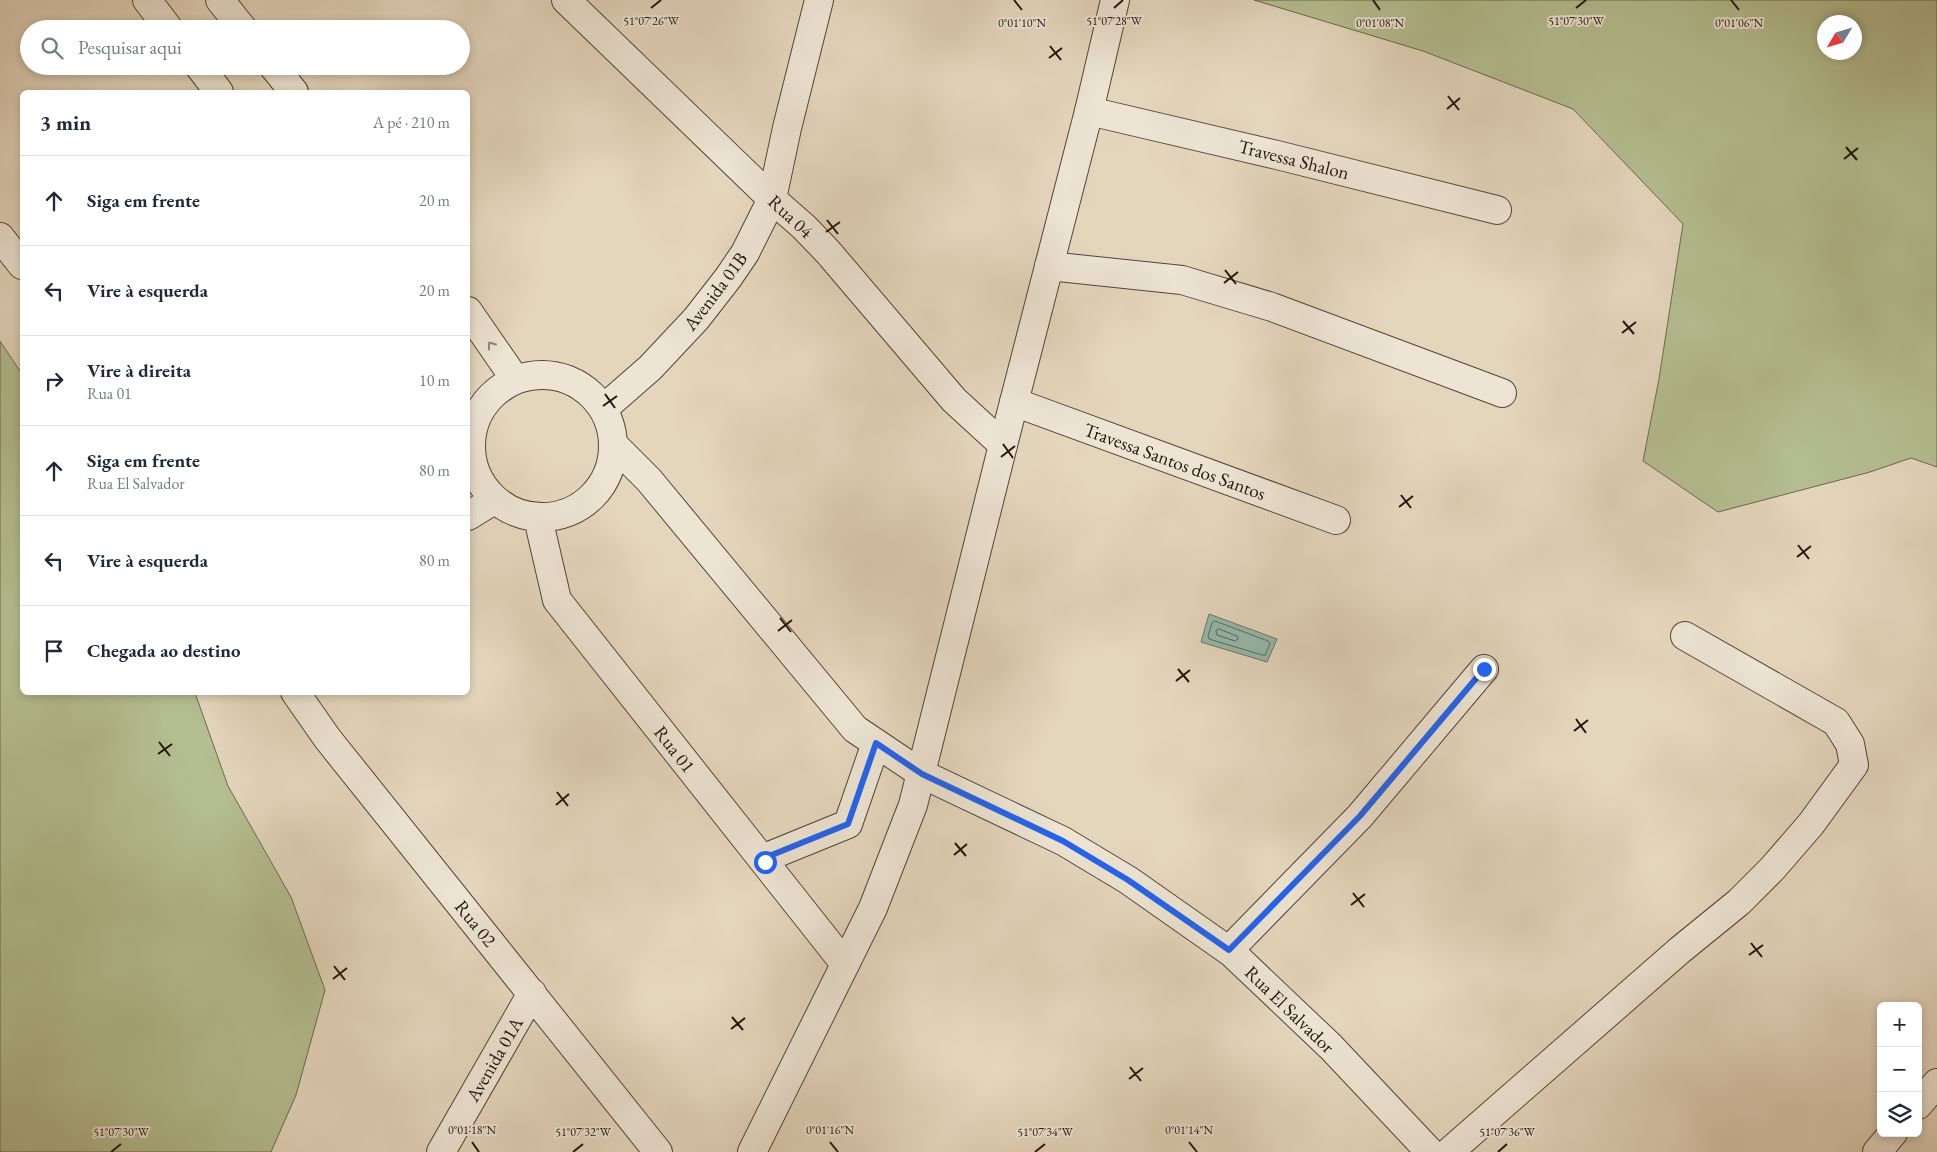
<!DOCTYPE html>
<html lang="pt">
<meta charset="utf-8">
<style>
:root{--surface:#fff;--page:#f6f6f7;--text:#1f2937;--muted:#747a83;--line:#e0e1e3}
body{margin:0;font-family:"EB Garamond",serif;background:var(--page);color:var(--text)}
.controls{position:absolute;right:15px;bottom:15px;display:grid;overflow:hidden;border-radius:8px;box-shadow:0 2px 8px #0003}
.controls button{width:45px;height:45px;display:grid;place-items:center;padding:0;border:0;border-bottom:1px solid var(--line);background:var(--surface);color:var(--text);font:25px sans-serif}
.compass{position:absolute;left:1817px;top:15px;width:45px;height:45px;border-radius:50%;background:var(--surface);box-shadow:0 2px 8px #0003;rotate:232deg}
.stop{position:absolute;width:15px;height:15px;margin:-11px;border:4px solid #2563eb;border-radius:50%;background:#fff}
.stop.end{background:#2563eb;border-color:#fff;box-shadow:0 1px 5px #0008}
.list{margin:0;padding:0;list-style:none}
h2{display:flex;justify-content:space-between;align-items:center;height:65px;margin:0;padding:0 20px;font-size:21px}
h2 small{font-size:16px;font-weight:400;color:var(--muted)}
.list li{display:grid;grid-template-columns:32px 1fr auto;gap:15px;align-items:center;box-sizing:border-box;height:90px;padding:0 20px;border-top:1px solid var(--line)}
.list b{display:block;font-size:19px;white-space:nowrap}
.list p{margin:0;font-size:16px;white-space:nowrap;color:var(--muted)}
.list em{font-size:16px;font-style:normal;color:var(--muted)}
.icon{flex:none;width:28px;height:28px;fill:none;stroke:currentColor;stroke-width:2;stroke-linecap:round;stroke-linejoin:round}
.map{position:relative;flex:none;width:1937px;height:1152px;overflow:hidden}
.search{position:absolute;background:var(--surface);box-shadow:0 2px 8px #0003;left:20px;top:20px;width:450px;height:55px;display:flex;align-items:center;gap:12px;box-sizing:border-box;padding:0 18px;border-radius:28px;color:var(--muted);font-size:19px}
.panel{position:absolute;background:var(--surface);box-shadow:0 2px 8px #0003;left:20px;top:90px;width:450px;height:605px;border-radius:8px}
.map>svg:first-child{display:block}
.green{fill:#b4be91;stroke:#6b6a4e;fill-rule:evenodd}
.water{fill:#96b9ac;stroke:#68776b}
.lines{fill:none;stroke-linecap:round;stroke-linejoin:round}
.shore{stroke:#5c675b;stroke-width:1}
.minor-casing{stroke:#524537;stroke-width:30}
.tertiary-casing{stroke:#524537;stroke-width:30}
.minor{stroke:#ede4d4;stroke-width:28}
.tertiary{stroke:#ede4d4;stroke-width:28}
.oneway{stroke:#928779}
.route{stroke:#2563eb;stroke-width:6}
.ticks{fill:none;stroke:#22150a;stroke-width:2}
.labels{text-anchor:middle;stroke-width:4;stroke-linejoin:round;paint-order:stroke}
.street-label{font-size:19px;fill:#22150a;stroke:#ede4d4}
.ticks-label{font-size:12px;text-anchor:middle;fill:#22150a;stroke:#ede4d4;stroke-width:4;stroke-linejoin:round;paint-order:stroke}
</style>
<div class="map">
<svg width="1937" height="1152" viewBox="0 0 1937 1152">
<rect width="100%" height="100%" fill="#e4d6bd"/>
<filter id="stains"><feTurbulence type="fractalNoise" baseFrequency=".004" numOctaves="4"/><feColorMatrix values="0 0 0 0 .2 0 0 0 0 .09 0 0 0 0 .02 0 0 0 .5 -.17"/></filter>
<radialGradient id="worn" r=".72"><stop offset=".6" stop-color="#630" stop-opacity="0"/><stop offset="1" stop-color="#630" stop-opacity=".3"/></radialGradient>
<path class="green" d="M1254,0H1937V467L1911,458L1870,472L1718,512L1643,461L1659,379L1683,224L1573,109L1423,51ZM1824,22H1854V52H1824Z
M0,341L22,374V692L195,693L228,786L291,897L325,990L296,1095L271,1152H0Z"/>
<path class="water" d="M1209,614L1277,639L1267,662L1201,642Z"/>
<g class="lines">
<path class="shore" d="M1215,621L1268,641L1270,644L1265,655H1262L1209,639L1208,636L1212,623Z
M1219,629L1237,636L1238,639L1235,641L1217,635L1216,631Z"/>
<defs>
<path id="minor" d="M147,0L169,29
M220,0L243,29
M566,0L772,199L804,227L828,252L954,400L1003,445
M199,66L219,92
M273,66L294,92
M1089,111L1277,155L1497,210
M0,237L22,265
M1049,266L1182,280L1272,307L1502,393
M468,311L515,379
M471 446a71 71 0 1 1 142 0a71 71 0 1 1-142 0Z
M1014,402L1336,520
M603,409L650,368L696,319L728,278L745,253L772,199L787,128L819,0
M614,445L649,480L855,729L922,774L1063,841L1128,880L1232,953L1331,1047L1430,1152
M468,516L494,500
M538,518L557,600L845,964
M295,692L327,738L658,1152
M762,859L848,824L876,743
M1229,950L1360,816L1484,669
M1918,1105L1937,1083
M441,1152L532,993
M1449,1152L1680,950L1739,902L1772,869L1811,824L1854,765L1850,744L1836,722L1685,636
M1877,1152L1893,1133"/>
<path id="tertiary" d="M752,1152L873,908L913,805L1003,445L1089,111L1115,0"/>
</defs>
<use href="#minor" class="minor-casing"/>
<use href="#tertiary" class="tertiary-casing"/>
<use href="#minor" class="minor"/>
<use href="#tertiary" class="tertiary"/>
</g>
<defs><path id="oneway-chevron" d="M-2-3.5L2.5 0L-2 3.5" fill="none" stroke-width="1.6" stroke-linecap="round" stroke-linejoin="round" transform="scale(1.25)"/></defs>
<use class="oneway" href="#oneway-chevron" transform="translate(491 345) rotate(-125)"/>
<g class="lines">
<path class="route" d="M765,862L762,859L848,824L876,743L922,774L1063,841L1128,880L1229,950L1360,816L1484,669"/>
</g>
<path class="ticks" d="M1014,0L1022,10M1373,0L1380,10M1731,0L1739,10M651,8L661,0M1114,8L1123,0M1576,8L1586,0M1050,46L1061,60M1049,58L1062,48M1448,96L1459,110M1447,109L1460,98M1846,147L1857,160M1844,159L1858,148M827,220L838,234M826,232L840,222M1225,270L1236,284M1224,283L1238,272M1623,321L1634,334M1622,333L1636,322M605,394L615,408M603,406L617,396M1003,444L1013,458M1001,457L1015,446M1401,495L1411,508M1399,507L1413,496M1798,545L1809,559M1797,557L1811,546M780,618L791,632M778,631L792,620M1178,669L1189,682M1176,681L1190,670M1576,719L1586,733M1574,731L1588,720M159,742L170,756M158,754L172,744M557,792L568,806M556,805L569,794M955,843L966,856M954,855L967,844M1353,893L1364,907M1351,905L1365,894M1751,943L1762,957M1749,955L1763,945M334,966L345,980M333,979L347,968M732,1017L743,1030M731,1029L745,1018M1130,1067L1141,1081M1129,1079L1143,1068M472,1142L479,1152M830,1142L838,1152M1189,1142L1197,1152M111,1152L121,1144M573,1152L583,1144M1035,1152L1045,1144M1498,1152L1507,1144"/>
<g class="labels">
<g class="street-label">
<text transform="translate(1294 159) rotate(14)" y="7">Travessa Shalon</text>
<text transform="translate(791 216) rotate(43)" y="7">Rua 04</text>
<text transform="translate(715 291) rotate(-53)" y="7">Avenida 01B</text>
<text transform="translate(1175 461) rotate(20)" y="7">Travessa Santos dos Santos</text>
<text transform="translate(675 749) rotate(52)" y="7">Rua 01</text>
<text transform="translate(476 923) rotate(51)" y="7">Rua 02</text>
<text transform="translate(1290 1009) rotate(44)" y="7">Rua El Salvador</text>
<text transform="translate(494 1059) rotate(-60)" y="7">Avenida 01A</text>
</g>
</g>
<g class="ticks-label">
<text x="651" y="25">51°07'26"W</text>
<text x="1114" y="25">51°07'28"W</text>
<text x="1576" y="25">51°07'30"W</text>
<text x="1022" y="27">0°01'10"N</text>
<text x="1380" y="27">0°01'08"N</text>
<text x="1739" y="27">0°01'06"N</text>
<text x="472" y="1134">0°01'18"N</text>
<text x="830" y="1134">0°01'16"N</text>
<text x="1189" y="1134">0°01'14"N</text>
<text x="121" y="1136">51°07'30"W</text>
<text x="583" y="1136">51°07'32"W</text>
<text x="1045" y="1136">51°07'34"W</text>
<text x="1507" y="1136">51°07'36"W</text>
</g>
<rect width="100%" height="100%" filter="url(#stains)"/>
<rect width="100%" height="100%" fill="url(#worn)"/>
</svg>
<div class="controls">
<button>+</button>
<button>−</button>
<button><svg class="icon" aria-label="layers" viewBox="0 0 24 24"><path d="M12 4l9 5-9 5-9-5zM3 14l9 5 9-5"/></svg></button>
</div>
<svg class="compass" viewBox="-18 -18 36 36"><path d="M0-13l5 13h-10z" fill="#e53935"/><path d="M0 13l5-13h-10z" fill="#747a83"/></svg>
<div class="stop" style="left:765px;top:862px"></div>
<div class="stop end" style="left:1484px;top:669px"></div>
<div class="search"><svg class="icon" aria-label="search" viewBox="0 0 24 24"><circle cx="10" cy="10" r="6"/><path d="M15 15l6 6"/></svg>Pesquisar aqui</div>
<section class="panel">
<h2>3 min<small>A pé · 210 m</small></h2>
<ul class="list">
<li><svg class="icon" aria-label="ahead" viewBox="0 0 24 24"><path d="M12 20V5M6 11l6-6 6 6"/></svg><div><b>Siga em frente</b></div><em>20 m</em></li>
<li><svg class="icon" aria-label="left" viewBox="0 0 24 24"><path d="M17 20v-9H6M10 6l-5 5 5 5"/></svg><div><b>Vire à esquerda</b></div><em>20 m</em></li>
<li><svg class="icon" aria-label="right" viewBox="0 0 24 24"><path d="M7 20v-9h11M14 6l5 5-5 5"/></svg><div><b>Vire à direita</b><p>Rua 01</p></div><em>10 m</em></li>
<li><svg class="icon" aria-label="ahead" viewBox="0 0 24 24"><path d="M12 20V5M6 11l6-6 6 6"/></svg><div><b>Siga em frente</b><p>Rua El Salvador</p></div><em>80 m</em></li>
<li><svg class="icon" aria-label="left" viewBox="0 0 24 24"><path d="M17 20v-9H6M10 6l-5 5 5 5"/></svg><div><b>Vire à esquerda</b></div><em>80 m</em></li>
<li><svg class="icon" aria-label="arrive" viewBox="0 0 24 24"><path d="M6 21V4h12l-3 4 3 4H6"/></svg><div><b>Chegada ao destino</b></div></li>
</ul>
</section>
</div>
